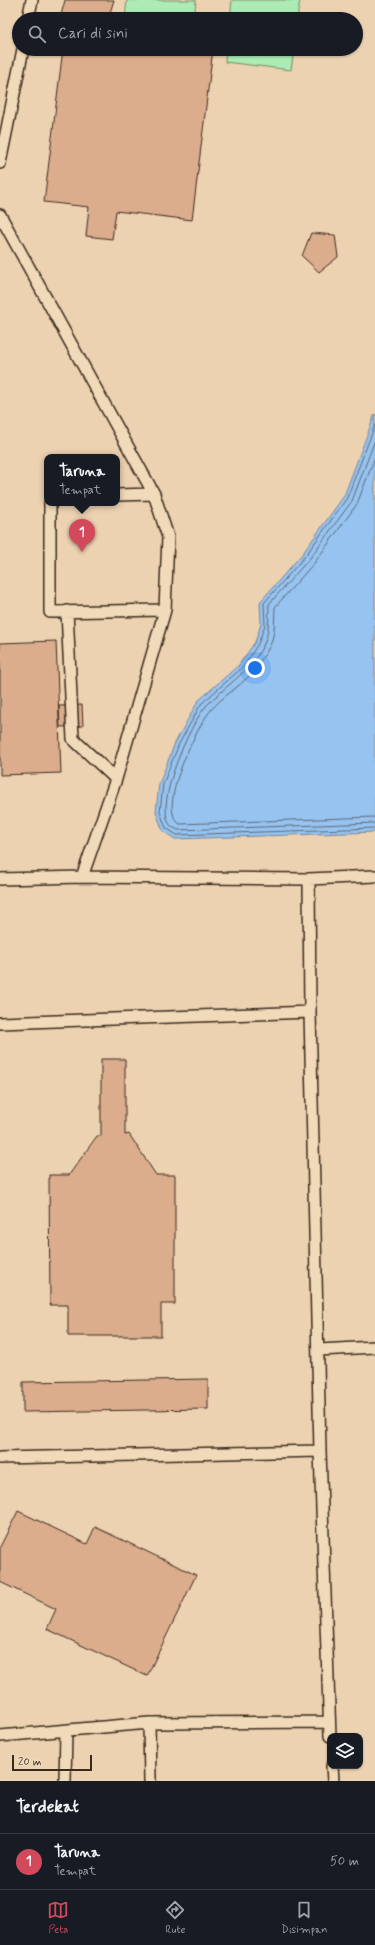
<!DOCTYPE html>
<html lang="id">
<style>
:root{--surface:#171b24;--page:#20242c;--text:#f1f3f6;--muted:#9ea1a6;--line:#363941;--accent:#d1495b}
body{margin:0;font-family:Mynerve,sans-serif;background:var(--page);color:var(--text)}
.controls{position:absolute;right:12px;bottom:12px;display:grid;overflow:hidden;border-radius:8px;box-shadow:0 1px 3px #0004}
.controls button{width:36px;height:36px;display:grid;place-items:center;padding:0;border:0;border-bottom:1px solid var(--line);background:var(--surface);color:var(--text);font:20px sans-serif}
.scale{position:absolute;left:12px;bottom:10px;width:80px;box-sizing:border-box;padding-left:4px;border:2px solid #3b2a1e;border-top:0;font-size:11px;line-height:14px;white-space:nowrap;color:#3b2a1e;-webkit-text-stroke:3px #f0dab9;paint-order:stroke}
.you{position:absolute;left:255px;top:668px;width:14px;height:14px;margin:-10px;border:3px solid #fff;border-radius:50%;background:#1a73e8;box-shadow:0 0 0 6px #1a73e833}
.badge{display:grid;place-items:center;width:26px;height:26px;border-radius:50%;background:var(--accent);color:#fff;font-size:13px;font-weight:700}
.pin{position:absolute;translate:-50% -33px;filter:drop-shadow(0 1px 2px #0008)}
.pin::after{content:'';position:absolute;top:21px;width:14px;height:12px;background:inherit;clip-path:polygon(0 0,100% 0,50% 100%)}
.popup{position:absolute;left:44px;top:454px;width:76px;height:52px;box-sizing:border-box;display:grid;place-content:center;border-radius:8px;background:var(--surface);filter:drop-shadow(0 1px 3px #0005);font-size:13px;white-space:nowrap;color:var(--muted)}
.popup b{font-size:15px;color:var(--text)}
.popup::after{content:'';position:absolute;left:50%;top:100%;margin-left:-8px;border:8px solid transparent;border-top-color:var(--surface)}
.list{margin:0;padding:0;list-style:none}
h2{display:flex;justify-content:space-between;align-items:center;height:52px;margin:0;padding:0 16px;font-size:17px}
h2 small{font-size:13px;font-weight:400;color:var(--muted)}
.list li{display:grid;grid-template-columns:26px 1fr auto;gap:12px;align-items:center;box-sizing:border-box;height:56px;padding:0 16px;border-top:1px solid var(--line)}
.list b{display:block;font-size:15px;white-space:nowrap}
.list p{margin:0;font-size:13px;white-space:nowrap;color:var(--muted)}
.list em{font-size:13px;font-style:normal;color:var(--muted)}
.icon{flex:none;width:22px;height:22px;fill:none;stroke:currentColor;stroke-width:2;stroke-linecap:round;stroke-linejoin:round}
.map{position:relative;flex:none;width:375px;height:1781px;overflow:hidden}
.search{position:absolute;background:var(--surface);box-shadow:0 1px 3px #0004;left:12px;right:12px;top:12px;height:44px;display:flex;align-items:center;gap:10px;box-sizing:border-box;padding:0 14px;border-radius:22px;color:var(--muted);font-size:15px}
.sheet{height:108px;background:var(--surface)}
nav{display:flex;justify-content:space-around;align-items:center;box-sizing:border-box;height:56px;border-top:1px solid var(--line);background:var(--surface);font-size:11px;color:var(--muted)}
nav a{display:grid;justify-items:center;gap:2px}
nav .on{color:var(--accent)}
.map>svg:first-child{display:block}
.green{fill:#acebb3;stroke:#748a68}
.water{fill:#96c3f0;stroke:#72869c}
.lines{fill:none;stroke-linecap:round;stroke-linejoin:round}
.shore{stroke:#5f6772;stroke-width:1}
.building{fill:#dbad8d;stroke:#3b2a1e}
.service-casing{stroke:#3b2a1e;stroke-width:14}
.service{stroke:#f0dab9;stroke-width:11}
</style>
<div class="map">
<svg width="375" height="1781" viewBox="0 0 375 1781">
<rect width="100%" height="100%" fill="#ecd2b1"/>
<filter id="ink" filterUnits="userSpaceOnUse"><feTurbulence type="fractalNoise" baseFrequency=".025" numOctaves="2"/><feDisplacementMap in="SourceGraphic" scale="8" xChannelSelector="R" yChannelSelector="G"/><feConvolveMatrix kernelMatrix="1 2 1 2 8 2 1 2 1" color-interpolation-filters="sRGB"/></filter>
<g filter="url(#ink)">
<path class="green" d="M127,0H196L194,19H125Z
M232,0H300L297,19H230Z
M226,49H294L291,70L225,62Z"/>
<path class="water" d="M375,414V832L175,839L163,831L156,812L159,784L175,743L198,701L240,664L255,642L261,624L260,602L303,553L344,496Z"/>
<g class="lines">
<path class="shore" d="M375,425L347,498L306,555L264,603L265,625L258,644L243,667L201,704L179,744L163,784L160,812L166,828L177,835L375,828
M375,440L352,501L310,558L269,604C268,619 270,632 263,646C250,672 225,686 206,706C190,724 154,804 170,825C172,827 176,829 178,830L375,823
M375,457L357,504L315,562L275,607C274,622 276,637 267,651C262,658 257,667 251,674C239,687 222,697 211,710C197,726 155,811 180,824L375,817"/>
</g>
<path class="building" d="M65,0H114L108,19H60Z
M63,49H213L192,220L116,211L112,239L86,236L89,207L44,202Z
M311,233L335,235L338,257L319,272L302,256Z
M56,641L61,773L0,775V643Z
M82,705L83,726L60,727L59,706Z
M101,1059H125V1135L129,1134L156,1175H175V1304H161V1336H68V1305H50L49,1175H69L97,1136H101Z
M208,1379V1409L23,1412V1382Z
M18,1511L87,1544L95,1527L196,1575L147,1676L47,1629L56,1609L0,1582V1547Z"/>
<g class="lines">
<defs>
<path id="service" d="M28,19L32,0
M0,163L23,49
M0,215L154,494L168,537L165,610L116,779L82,877
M117,495L154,494
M50,503V612L165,610
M67,611L73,739L116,779
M0,879L82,877L309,879L310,1012L320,1451L330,1736
M309,879L375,876
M0,1023L310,1012
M319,1350L375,1347
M0,1458L320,1451
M149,1723L150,1781
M0,1736L149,1723L329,1722
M332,1766L333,1781
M65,1781L66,1731"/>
</defs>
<use href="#service" class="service-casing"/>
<use href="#service" class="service"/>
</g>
</g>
</svg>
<div class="controls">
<button><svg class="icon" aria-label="layers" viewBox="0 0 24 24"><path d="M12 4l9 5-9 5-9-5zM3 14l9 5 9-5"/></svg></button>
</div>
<div class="scale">20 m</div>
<div class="you"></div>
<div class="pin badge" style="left:82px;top:552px">1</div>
<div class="popup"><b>Taruna</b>Tempat</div>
<div class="search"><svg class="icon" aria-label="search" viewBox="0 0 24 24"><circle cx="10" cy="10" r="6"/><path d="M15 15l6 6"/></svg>Cari di sini</div>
</div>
<section class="sheet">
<h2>Terdekat<small></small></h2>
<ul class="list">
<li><span class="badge">1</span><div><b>Taruna</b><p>Tempat</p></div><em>50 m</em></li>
</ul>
</section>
<nav>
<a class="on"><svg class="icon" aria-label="map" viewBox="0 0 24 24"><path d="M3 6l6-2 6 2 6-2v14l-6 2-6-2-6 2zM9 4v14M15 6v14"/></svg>Peta</a>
<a><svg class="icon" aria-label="directions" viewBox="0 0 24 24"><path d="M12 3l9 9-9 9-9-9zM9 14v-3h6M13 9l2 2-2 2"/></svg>Rute</a>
<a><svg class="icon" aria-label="saved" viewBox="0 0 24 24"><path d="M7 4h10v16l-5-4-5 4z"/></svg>Disimpan</a>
</nav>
